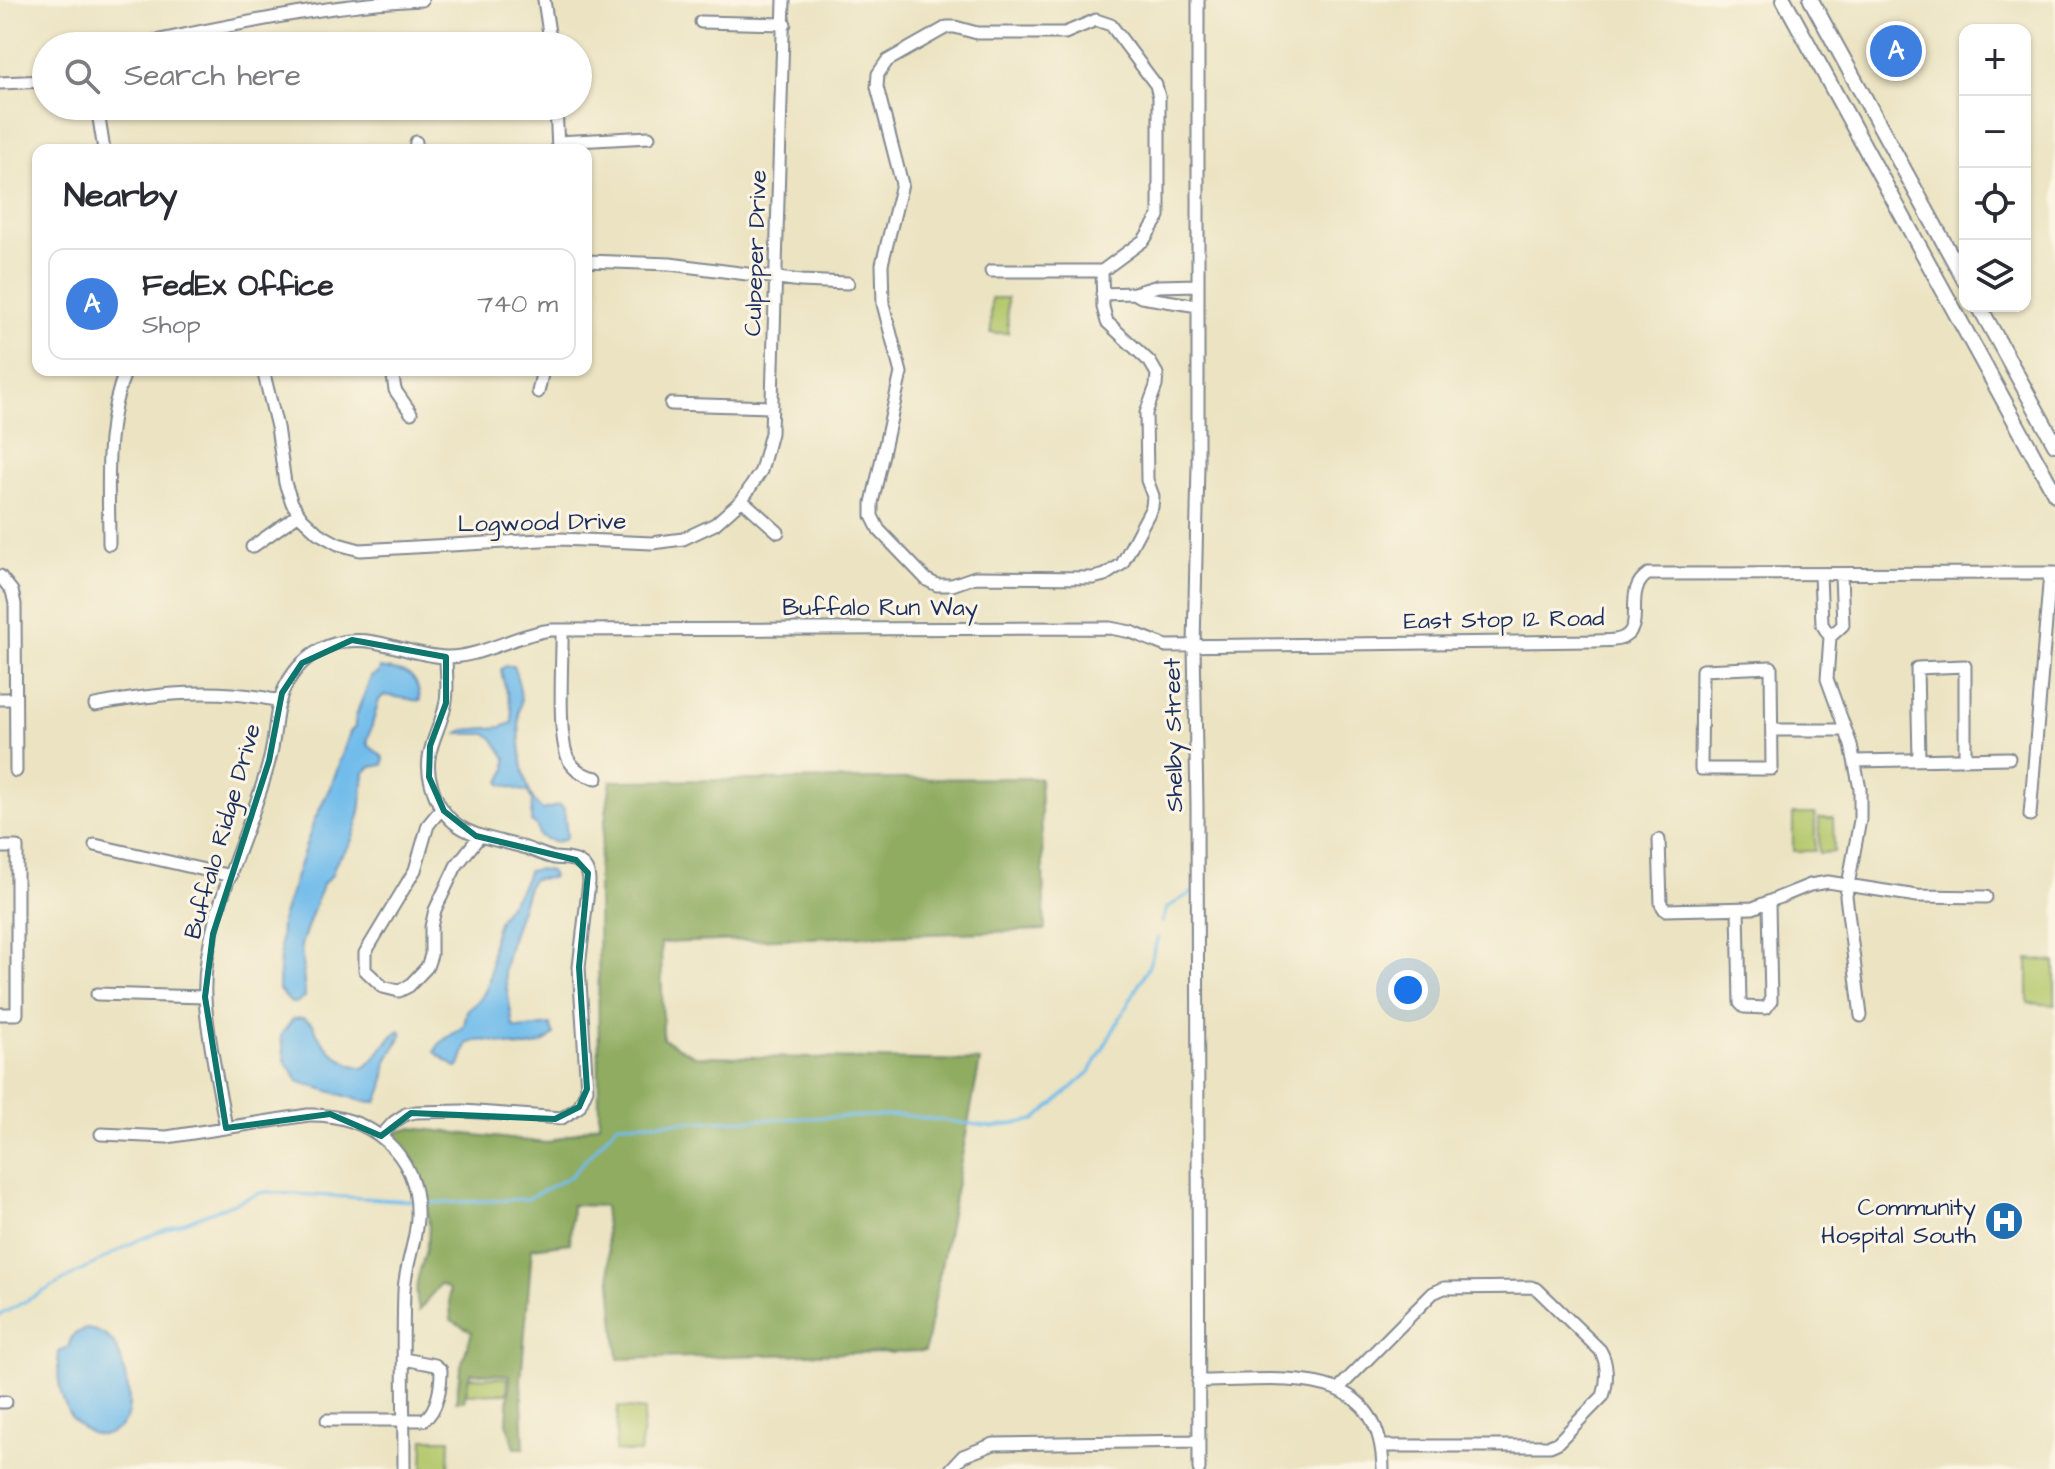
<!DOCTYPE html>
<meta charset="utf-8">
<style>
:root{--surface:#fff;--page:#f2f2f3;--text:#2b2b33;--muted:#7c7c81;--line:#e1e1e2;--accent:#1f6fb2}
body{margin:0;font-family:"Architects Daughter",sans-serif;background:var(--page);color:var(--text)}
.controls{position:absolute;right:24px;top:24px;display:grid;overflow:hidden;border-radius:16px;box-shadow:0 2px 6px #0004}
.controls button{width:72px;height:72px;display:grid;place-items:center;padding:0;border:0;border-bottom:2px solid var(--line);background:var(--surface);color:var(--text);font:40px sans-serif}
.you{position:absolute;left:1408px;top:990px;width:28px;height:28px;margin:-20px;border:6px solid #fff;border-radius:50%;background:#1a73e8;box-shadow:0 0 0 12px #1a73e833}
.badge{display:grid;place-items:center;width:52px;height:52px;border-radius:50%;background:var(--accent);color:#fff;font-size:26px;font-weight:700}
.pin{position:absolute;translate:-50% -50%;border:4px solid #fff;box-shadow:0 2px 8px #0006}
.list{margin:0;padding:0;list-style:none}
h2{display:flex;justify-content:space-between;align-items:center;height:104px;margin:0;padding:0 32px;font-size:34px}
h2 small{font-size:26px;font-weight:400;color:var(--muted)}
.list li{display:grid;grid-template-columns:52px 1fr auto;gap:24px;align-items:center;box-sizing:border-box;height:112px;margin:0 16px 16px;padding:0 16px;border:2px solid var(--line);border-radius:16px}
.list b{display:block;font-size:30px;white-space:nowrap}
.list p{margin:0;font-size:26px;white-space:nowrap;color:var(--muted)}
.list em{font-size:26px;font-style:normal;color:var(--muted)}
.icon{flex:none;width:44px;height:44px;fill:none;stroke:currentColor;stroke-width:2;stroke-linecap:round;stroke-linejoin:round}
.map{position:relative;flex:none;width:2055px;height:1469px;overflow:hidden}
.search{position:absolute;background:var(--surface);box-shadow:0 2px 6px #0004;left:32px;top:32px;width:560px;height:88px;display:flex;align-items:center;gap:20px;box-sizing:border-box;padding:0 28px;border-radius:44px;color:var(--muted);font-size:30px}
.panel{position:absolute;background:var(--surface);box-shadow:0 2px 6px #0004;left:32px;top:144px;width:560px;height:232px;border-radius:16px}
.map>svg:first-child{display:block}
.green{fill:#b4c86c;stroke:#687c65;stroke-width:2}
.forest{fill:#8fac60;stroke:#556e5f;stroke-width:2}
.water{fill:#71bceb;stroke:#4676a4;stroke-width:2}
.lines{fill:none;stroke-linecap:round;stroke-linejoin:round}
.stream{stroke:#71bceb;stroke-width:3}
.minor-casing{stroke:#838990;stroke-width:15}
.major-casing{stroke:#838990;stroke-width:18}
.minor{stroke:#fff;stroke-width:11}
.major{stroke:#fff;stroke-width:14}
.marked{fill:none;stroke:#0f766e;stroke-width:6;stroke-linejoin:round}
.labels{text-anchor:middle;stroke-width:6;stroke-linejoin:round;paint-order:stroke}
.street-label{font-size:24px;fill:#1b2f5e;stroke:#fcf5e5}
.poi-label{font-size:24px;fill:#1b2f5e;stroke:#fcf5e5;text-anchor:end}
</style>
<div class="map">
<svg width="2055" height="1469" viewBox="0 0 2055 1469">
<rect width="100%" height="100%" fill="#fcf5e5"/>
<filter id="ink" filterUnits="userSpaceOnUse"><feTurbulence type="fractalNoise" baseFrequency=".0125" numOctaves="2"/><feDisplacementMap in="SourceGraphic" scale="16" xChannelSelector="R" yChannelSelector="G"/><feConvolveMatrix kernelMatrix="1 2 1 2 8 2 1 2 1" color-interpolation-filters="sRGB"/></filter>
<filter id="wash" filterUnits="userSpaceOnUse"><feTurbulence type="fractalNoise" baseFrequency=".006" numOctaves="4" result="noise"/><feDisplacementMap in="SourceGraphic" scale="32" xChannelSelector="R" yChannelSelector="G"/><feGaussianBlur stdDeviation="1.8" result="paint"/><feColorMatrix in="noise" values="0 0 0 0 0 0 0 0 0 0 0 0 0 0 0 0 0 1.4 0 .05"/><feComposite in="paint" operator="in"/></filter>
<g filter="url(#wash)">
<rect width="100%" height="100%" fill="#ebe3c1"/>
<path class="green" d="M991,298H1007L1008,333H991Z
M1793,814H1815V851H1793Z
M1819,818H1833L1834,852L1819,853Z
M2028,959L2055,962V1005L2028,1003Z
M466,1377L508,1378L507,1393L465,1394Z
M618,1407L645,1410L640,1453L615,1451Z
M424,1439H450L449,1469H423Z"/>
<path class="forest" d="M1040,778L1045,930L661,943L663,1039L695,1056L980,1061L925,1351L618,1359L604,1206L572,1205L570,1243L532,1248L521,1380L524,1448H515L507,1422L510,1375L470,1373L464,1401H456L460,1369L472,1332L451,1320L449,1289L440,1284L419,1311C412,1278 421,1275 427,1244C436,1204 410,1168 392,1134L412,1128L547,1143L599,1124L598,867L611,781Z"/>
<path class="water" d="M506,666H513C518,679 524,697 519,710C519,735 520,795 543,810L560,805L564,809L567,836L564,840L554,842L539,836L537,826L531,822L532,800L528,792L502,785L500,782L506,770V758L493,738L486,734H459L464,730L501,727L512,723C514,704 503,688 501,669Z
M380,668C405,672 418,671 420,701L384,695L379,700L367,743C371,750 379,751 384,759L383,765L371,767L364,773C362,797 361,820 351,842C345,854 333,860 333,874L322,885L301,945L305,997L296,1003H291L279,990L281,921L314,821L333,781L350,732L355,727C353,716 367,690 371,677L379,672Z
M538,869L550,871L553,876L552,878L533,879L529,884L511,939L504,970L513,1027L519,1029L550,1025L554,1035C521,1064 497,1030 467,1044L460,1066L457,1068L435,1052C438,1041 454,1034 464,1026L467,1010C504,987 483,952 499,920C508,902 524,890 528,871Z
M303,1018L313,1024C321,1046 341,1064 364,1068C379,1058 385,1038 400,1030L402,1034L387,1061L383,1087L377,1102L362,1101L299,1082L285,1061L281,1035L293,1019Z
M86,1329C107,1331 117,1343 122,1363C126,1378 131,1397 128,1412C127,1420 121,1427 114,1431C107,1436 99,1436 91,1433C61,1420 56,1381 59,1352L69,1346C71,1334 76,1333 86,1329Z"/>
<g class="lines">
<path class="stream" d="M1162,923L1167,908L1194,891
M420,1202L443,1203L527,1199L571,1176L618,1124L903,1115L993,1127L1035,1120L1090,1072L1148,968L1158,938
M0,1315L138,1240L263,1192L413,1201"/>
</g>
</g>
<g filter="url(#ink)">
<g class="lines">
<defs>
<path id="minor" d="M544,0L551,46
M1198,0V465L1194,646L1197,804L1199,1469
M1096,20L1111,25L1156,85L1159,97V216L1144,240L1102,271L1103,307L1107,322L1150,362L1157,374L1156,386L1146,413L1147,480L1153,496L1152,507L1122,564L1105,575L1093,578L975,577L952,585H937L927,580L879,530L872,516V503L901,373L883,304L882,264L902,184L877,87L878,74L887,61L947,27H955L977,33H1065Z
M701,22L785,24
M129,46C226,27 323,4 422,0
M0,83L46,81
M97,106L104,150
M556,106L558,150
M558,142L649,137
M415,150L416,142
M586,261L670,264L801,281L848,283
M991,271H1102
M1198,285L1158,286L1134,293L1141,297L1198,306
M1102,294L1134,293
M263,370L277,427L285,483L292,503L302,518L318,533L338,544L360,550L560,539L652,543L683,539L715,524L742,500L761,471L771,433L784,0
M392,370L395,390L411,413
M538,392L543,370
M671,404L772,407
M742,500L778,532
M109,544C109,486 103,425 126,370
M252,547L299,514
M1820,574L1822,624L1830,637L1827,679L1851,745L1860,789V820L1846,896L1861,1016
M0,576L12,591L15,604L16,771
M562,630C563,658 556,742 570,762C576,771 587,777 597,778
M1830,637L1843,625L1841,574
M1771,667L1772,769H1701L1702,670Z
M0,699H15
M95,705C157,693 218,687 280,701
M1772,730H1845
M1919,759L1917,668L1965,666V758
M1855,761L2009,758
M442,808L428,825L415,870L365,953V970L383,987L399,991L409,986L427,967L431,955V927L435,910L456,866L479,837
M2030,815L2050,573
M1659,840L1661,904L1665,910L1753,908L1810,885L1828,882L1917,896L1986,897
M95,845L231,876
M0,847H17V1014H0
M1738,909L1740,1003L1744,1007L1766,1008L1771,1001L1769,903
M97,994L205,997
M226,1128C219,1086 207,1038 205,997C201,919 252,833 270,758C276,735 274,709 285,687C294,669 309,654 328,646C369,629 405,656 446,657C481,658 515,634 551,630L1110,628L1131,632L1166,646L1592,641C1601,640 1617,642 1624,637C1646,625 1622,591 1648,574L2055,573
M101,1134L167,1137L308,1115C369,1113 420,1153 417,1218C416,1243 405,1266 404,1291C402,1350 404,1410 404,1469
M381,1136L394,1122L406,1114L416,1112L463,1111L562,1118L579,1107L587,1089L579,967L589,882C589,874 586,866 578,862C571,858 562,859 554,858C542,855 531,849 519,846C477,835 444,833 431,783C422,753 439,734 445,706C449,691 446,673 446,657
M1198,1381C1275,1382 1381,1358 1383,1469
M1338,1389L1433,1293L1444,1288L1531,1287L1537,1289L1600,1350C1608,1363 1608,1382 1603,1396L1557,1443L1550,1446H1381
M0,1402H6
M327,1420H424C438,1410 441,1386 441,1370L435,1365L404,1359
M951,1469L963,1456L994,1444L1199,1441"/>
<path id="major" d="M1784,0L2055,494
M1811,0L1965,281
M1979,306L2055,444"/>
</defs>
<use href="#minor" class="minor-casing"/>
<use href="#major" class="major-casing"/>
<use href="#minor" class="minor"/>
<use href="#major" class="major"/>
</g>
</g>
<path class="marked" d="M352,640L446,657V703L430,746L429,777L444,811L476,836L576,860L588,873L579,967L587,1089L579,1107L555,1119L411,1113L381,1136L330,1114L226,1128L205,997L213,934L269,761L282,693L302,663Z"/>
<defs>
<symbol id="hospital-disc" viewBox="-11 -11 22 22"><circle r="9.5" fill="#1f6fb2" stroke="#fcf5e5"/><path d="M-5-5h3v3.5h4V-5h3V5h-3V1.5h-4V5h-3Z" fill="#fff"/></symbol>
</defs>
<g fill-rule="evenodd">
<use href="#hospital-disc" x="1982" y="1199" width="44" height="44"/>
</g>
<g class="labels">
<g class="street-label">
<text transform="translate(755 253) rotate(-88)" y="8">Culpeper Drive</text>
<text transform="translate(542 522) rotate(-1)" y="8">Logwood Drive</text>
<text x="880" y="615">Buffalo Run Way</text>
<text transform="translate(1504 619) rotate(-1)" y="8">East Stop 12 Road</text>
<text transform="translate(1173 735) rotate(-91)" y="8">Shelby Street</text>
<text transform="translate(222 831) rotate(-74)" y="8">Buffalo Ridge Drive</text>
</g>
<g class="poi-label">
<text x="1976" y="1215">Community<tspan x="1976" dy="28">Hospital South</tspan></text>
</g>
</g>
</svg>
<div class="controls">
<button>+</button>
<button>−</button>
<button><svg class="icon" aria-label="locate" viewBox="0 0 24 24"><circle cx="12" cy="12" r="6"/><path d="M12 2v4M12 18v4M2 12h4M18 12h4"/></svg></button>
<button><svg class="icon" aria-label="layers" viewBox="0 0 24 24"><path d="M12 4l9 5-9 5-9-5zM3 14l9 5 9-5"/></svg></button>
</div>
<div class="you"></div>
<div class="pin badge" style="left:1896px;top:51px;background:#3f7fe0">A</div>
<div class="search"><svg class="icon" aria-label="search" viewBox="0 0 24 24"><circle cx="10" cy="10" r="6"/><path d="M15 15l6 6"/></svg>Search here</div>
<section class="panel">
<h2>Nearby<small></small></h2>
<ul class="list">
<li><span class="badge" style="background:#3f7fe0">A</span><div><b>FedEx Office</b><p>Shop</p></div><em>740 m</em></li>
</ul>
</section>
</div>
